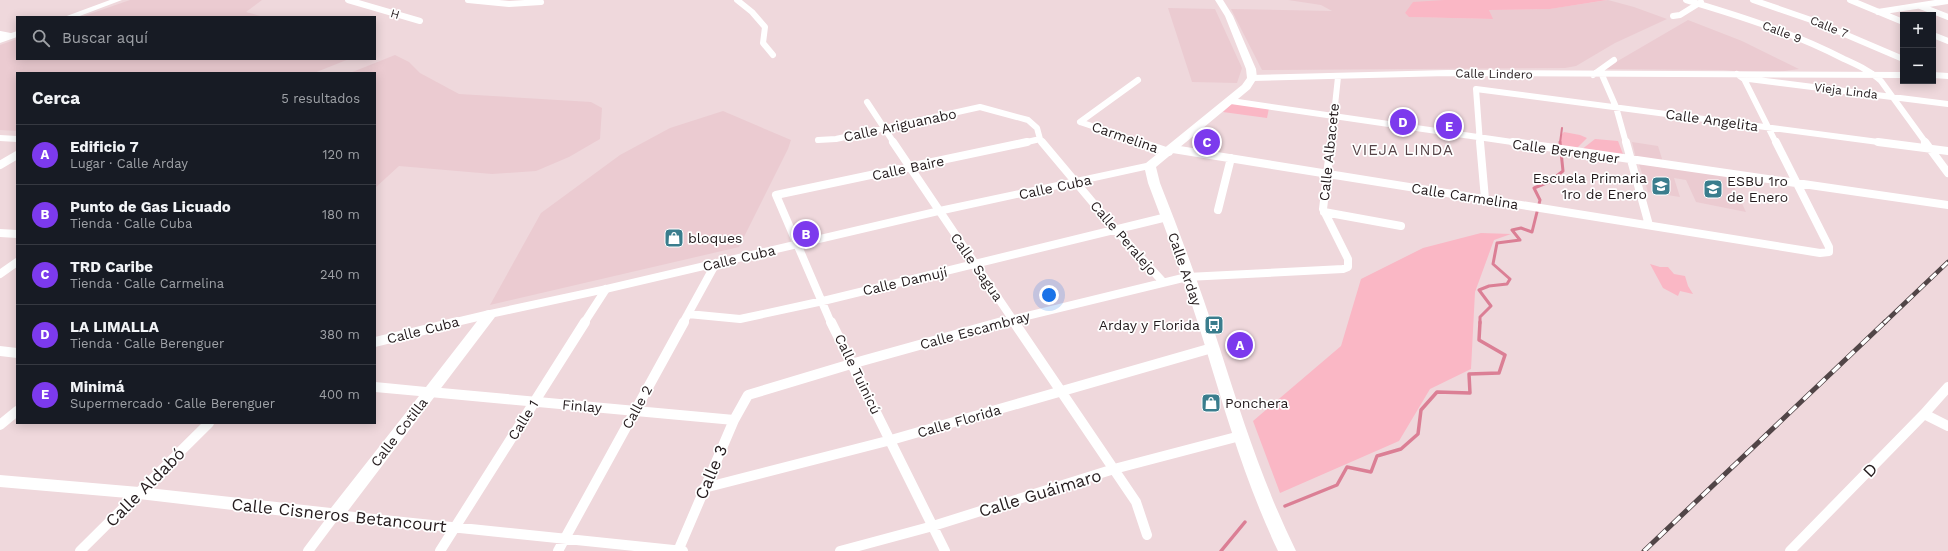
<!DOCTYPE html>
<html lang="es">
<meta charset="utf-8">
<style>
:root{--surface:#171b24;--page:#242831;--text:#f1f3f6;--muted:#9ea1a6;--line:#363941;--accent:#7c3aed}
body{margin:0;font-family:"Work Sans",sans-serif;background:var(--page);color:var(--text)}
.controls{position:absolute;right:12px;top:12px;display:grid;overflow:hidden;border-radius:0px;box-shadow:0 2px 10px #0003}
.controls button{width:36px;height:36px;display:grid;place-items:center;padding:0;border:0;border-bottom:1px solid var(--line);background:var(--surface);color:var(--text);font:20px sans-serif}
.you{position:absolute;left:1049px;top:295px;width:14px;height:14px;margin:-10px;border:3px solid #fff;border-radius:50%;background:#1a73e8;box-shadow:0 0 0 6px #1a73e833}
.badge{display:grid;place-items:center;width:26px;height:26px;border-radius:50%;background:var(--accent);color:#fff;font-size:13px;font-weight:700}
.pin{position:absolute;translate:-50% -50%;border:2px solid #fff;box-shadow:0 1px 4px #0006}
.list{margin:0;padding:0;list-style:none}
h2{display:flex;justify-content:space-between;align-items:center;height:52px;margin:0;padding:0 16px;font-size:17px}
h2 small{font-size:13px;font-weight:400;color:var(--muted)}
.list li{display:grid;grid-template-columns:26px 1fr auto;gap:12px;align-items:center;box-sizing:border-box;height:60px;padding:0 16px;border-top:1px solid var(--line)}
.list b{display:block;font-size:15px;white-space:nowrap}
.list p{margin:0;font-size:13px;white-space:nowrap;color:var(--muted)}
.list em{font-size:13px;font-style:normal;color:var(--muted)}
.icon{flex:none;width:22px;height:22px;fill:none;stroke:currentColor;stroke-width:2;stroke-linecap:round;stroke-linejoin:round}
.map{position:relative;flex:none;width:1948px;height:551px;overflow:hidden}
.search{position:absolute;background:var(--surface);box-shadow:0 2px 10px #0003;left:16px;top:16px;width:360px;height:44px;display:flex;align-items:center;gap:10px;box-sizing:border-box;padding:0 14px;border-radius:0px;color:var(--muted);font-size:15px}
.panel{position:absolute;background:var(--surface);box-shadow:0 2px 10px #0003;left:16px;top:72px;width:360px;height:352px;border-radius:0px}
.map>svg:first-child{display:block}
.built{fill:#ebcbd1}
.green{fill:#fab7c5}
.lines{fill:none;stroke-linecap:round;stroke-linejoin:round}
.stream-far2{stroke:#db7f95;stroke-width:2}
.stream-far1{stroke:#db7f95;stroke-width:3}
.stream{stroke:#db7f95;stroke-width:3.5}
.street-far2{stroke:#fff;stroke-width:6}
.street-far1{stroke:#fff;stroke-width:8}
.street{stroke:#fff;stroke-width:10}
.secondary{fill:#fff;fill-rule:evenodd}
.rail-far1-casing{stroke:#514547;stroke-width:4.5}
.rail-casing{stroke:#514547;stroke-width:5}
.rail-far1{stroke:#fff;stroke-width:3;stroke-dasharray:8;stroke-linecap:butt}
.rail{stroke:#fff;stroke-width:3.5;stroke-dasharray:10;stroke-linecap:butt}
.labels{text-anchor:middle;stroke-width:3.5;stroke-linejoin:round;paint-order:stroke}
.far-street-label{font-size:12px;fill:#241b1d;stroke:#fff}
.street-label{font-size:14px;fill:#241b1d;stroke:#fff}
.poi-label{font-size:14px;fill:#241b1d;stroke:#fff;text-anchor:start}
.neighbourhood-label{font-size:15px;letter-spacing:1px;fill:#564347;stroke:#fff}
.near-street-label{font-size:17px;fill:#241b1d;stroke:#fff}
</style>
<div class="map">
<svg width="1948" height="551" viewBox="0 0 1948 551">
<rect width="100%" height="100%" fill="#efd8dc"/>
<path class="built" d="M130,0H262L246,12L264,17H81Z
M1288,0H1444L1405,13L1410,17L1492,19L1489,10L1549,9L1608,0L1634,7L1667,19L1615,43L1576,66L1565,68L1262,70L1231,9L1332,11L1321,5Z
M1168,8L1215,9L1242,68L1237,83L1192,82Z
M1688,20L1742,41L1799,69L1763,74L1724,70L1604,69Z
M17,39V59H349L314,73H17V131L0,130V45Z
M395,55L409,62L420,73L459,94L591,102L602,108L600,139L569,157L536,171L492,174L399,166L375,188V73H350Z
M723,111L791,140L788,149L739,247L490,305L541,213L620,155L670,128Z
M1632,142L1658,146L1663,162L1636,158Z
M1639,164L1729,176L1746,212L1696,202L1686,180L1674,178L1680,197L1648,192Z"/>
<path class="green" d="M1444,0H1607L1550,9L1489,10L1493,19L1409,17L1405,13L1413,2Z
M1232,103L1269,108L1267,118L1223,112Z
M1564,132L1580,135L1587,138L1575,150L1562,148L1560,136Z
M1595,139L1618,141L1623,154L1581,150Z
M1481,233L1511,234L1494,240L1475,292L1471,369L1430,389L1399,441L1280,493L1253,421L1341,346L1361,279L1423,248Z
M1650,264L1660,267H1668L1674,274L1685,276L1688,286L1693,294L1680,291L1678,296L1663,288Z"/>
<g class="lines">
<path class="stream-far2" d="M1560,143L1562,128"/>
<path class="stream-far1" d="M1480,323V317L1491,306L1479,290L1489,286L1507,284L1510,279L1493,264L1497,243L1520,240L1512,230L1521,228L1532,232L1540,200L1534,188L1549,182L1563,171L1560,142"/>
<path class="stream" d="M1285,506L1337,485L1347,467L1371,472L1377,456L1401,449L1418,434L1421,410L1437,392L1470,393L1469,374L1499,373L1505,355L1479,340L1480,322
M1221,551L1245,522"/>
<path class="street-far2" d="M348,0L420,21
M468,0L509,4L541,2L540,0
M737,0L752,12L765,27L763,43L773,55
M1686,0C1740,16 1794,33 1844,59C1857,65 1871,71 1881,81L1926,143
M1753,0L1814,21L1903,59
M1850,0L1903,22
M1920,6L1948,17
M1878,12L1948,1
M1673,16L1680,15L1701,2
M0,34L10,36
M1933,35L1948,41
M1737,74L1744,79L1776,143
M1593,75L1614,60
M1602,75L1616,107L1626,143
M1933,75L1948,76
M1252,78L1448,73L1903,75
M1749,79L1948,104
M1231,101L1519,143
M867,102L894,143
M1080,122L1142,143
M1080,122L1138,80
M0,138L17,139
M818,140L836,139L980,107L1028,120L1037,128L1040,139L1043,143
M1023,143L1040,139
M1331,143L1338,77
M1480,143L1476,89L1886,143"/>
<path class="street-far1" d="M893,142L1015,323
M1042,142L1115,229L1163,282
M1139,142L1169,152
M1480,142L1485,199
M1513,142L1948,205
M1626,142L1649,225
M1878,142L1948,151
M1925,142L1948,173
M1173,149L1820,253L1829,252V247L1776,142
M0,165L17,155
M1218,210L1231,158
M1324,212L1401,226
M0,233L17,234
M0,274L17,262
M688,314L740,319L823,301L1167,217
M452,323L490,314
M584,323L606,289
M683,323L716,263
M831,323L776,195L1027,142
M998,323L1187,277L1343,269L1348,267V259L1323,209L1331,142"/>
<path class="street" d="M831,322L945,551
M1014,322L1136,502L1147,535
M375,342L457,322
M430,392L734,420
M1924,414L1948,426
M0,425L17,411
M704,488L891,440L1212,348
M80,551L209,423
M308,551L335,515L683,551
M440,551L585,322
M558,551L684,322
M678,551L734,420L748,395L851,364L1002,322
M840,551L933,526L1114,469L1240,436
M1790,551L1924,414L1948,387"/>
<path class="secondary" d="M110,0H122L77,17H64Z
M1215,0H1223L1233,16L1256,69L1257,78L1250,89L1156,167L1160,183C1182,238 1202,293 1220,349C1242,418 1264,486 1296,551H1278C1247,486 1227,418 1206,349C1189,293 1169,238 1148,183L1145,170L939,215L606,293L495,317L341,520L335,522L139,499L0,487V475L139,487L331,508L419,396L375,392V382L426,387L485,311L606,285L939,207L1146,163L1242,85L1247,78L1246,69L1225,16Z
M17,31V37L0,43V37Z
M0,346L17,348V358L0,356Z"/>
<defs>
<path id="rail-far1" d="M1884,323L1948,262"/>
<path id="rail" d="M1644,551L1885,322"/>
</defs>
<use href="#rail-far1" class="rail-far1-casing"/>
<use href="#rail" class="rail-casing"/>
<use href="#rail-far1" class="rail-far1"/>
<use href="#rail" class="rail"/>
</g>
<defs>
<symbol id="school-square" viewBox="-11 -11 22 22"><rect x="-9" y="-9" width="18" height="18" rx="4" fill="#3a7d8d" stroke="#fff"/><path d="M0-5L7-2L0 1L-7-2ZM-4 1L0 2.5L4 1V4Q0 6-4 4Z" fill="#fff"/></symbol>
<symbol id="shop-square" viewBox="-11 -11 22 22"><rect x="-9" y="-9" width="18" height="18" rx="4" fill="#3a7d8d" stroke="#fff"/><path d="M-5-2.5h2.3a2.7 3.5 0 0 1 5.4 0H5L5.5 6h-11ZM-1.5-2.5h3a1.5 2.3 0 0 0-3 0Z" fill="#fff"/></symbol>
<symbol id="bus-square" viewBox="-11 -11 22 22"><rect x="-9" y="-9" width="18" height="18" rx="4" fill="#3a7d8d" stroke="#fff"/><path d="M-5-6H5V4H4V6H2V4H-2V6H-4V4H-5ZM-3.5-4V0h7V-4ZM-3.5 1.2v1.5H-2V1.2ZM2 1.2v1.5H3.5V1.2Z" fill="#fff"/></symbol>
</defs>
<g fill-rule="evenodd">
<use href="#school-square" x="1650" y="175" width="22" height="22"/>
<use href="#school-square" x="1702" y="178" width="22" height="22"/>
<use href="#shop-square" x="663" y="227" width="22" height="22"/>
<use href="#bus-square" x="1203" y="314" width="22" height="22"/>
<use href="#shop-square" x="1200" y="392" width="22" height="22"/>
</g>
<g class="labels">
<g class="far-street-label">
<text transform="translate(395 14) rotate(16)" y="4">H</text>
<text transform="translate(1829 27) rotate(22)" y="4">Calle 7</text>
<text transform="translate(1782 32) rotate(21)" y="4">Calle 9</text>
<text transform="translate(1494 74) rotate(1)" y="4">Calle Lindero</text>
<text transform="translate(1846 91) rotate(7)" y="4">Vieja Linda</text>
</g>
<g class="street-label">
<text transform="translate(1712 120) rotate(8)" y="5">Calle Angelita</text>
<text transform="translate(900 125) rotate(-12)" y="5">Calle Ariguanabo</text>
<text transform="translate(1125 137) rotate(19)" y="5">Carmelina</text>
<text transform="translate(1566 151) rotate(8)" y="5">Calle Berenguer</text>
<text transform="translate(1329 152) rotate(-84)" y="5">Calle Albacete</text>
<text transform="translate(908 168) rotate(-12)" y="5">Calle Baire</text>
<text transform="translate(1055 187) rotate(-12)" y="5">Calle Cuba</text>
<text transform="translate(1465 196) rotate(9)" y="5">Calle Carmelina</text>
<text transform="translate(1124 238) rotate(49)" y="5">Calle Peralejo</text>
<text transform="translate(739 258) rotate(-13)" y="5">Calle Cuba</text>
<text transform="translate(977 267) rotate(55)" y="5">Calle Sagua</text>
<text transform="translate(1185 269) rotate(71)" y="5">Calle Arday</text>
<text transform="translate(905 281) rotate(-13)" y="5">Calle Damují</text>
<text transform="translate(423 330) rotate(-14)" y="5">Calle Cuba</text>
<text transform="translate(975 330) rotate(-15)" y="5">Calle Escambray</text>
<text transform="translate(858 374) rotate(64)" y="5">Calle Tuinicú</text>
<text transform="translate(582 406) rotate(5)" y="5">Finlay</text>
<text transform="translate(637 407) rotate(-61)" y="5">Calle 2</text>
<text transform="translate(523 420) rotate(-58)" y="5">Calle 1</text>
<text transform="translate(959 421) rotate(-16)" y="5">Calle Florida</text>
<text transform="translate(399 432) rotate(-52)" y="5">Calle Cotilla</text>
</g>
<g class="poi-label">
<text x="1647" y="183" text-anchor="end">Escuela Primaria<tspan x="1647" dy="16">1ro de Enero</tspan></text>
<text x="1727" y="186">ESBU 1ro<tspan x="1727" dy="16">de Enero</tspan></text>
<text x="688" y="243">bloques</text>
<text x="1200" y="330" text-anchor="end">Arday y Florida</text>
<text x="1225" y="408">Ponchera</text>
</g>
<g class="neighbourhood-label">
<text x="1403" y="155">VIEJA LINDA</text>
</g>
<g class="near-street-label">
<text transform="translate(1870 470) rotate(-46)" y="6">D</text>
<text transform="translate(711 472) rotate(-67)" y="6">Calle 3</text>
<text transform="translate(145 487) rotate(-45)" y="6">Calle Aldabó</text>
<text transform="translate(1040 493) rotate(-17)" y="6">Calle Guáimaro</text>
<text transform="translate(339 515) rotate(6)" y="6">Calle Cisneros Betancourt</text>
</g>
</g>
</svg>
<div class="controls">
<button>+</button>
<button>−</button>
</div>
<div class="you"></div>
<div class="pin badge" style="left:1240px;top:345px">A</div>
<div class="pin badge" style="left:806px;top:234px">B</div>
<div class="pin badge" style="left:1207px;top:142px">C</div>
<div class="pin badge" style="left:1403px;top:122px">D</div>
<div class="pin badge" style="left:1449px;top:126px">E</div>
<div class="search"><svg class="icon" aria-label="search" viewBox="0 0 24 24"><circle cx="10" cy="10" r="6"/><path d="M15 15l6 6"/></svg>Buscar aquí</div>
<section class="panel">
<h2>Cerca<small>5 resultados</small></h2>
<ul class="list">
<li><span class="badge">A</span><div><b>Edificio 7</b><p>Lugar · Calle Arday</p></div><em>120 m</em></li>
<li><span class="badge">B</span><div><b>Punto de Gas Licuado</b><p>Tienda · Calle Cuba</p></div><em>180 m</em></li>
<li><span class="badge">C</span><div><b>TRD Caribe</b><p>Tienda · Calle Carmelina</p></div><em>240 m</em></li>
<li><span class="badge">D</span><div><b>LA LIMALLA</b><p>Tienda · Calle Berenguer</p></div><em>380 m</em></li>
<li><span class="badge">E</span><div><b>Minimá</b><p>Supermercado · Calle Berenguer</p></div><em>400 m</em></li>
</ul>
</section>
</div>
